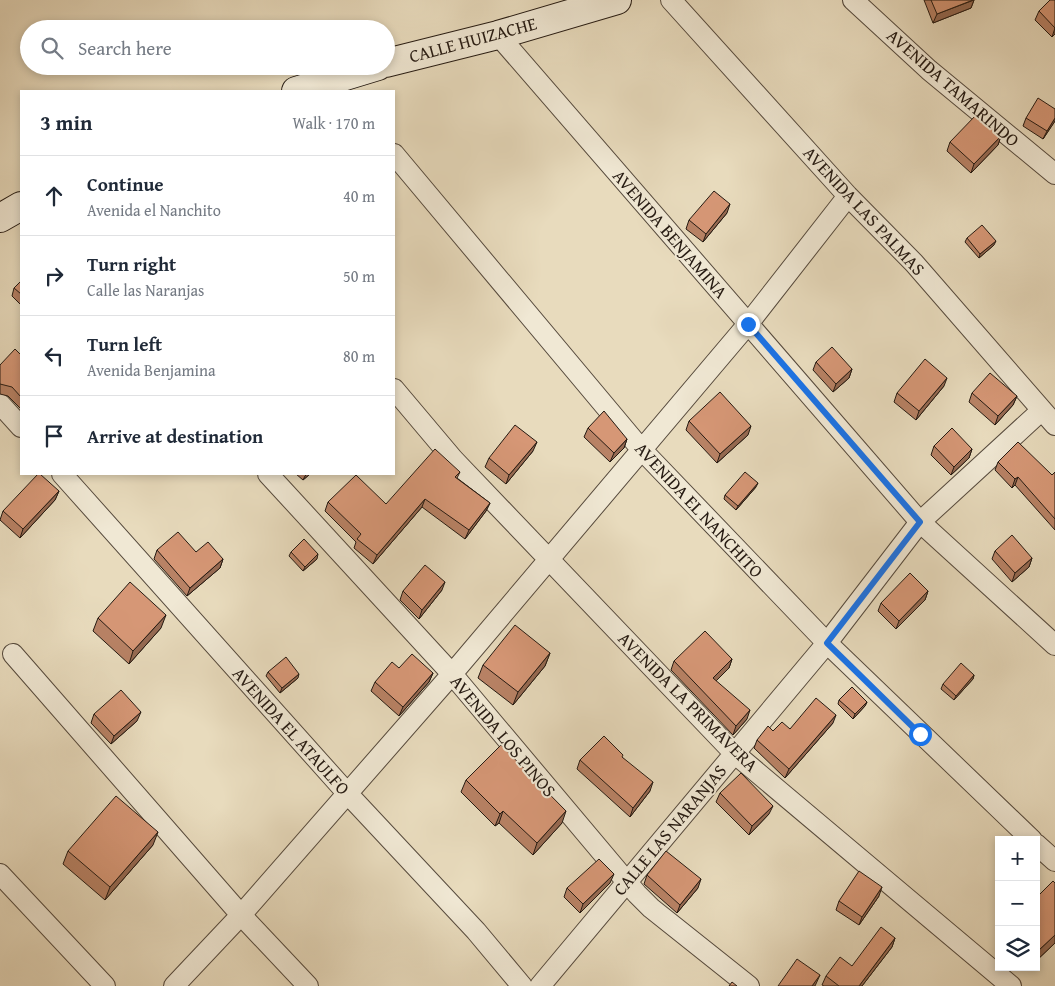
<!DOCTYPE html>
<meta charset="utf-8">
<style>
:root{--surface:#fff;--page:#f2f2f3;--text:#1f2937;--muted:#747a83;--line:#e0e1e3}
body{margin:0;font-family:"Gentium Book Plus",serif;background:var(--page);color:var(--text)}
.controls{position:absolute;right:15px;bottom:15px;display:grid;overflow:hidden;border-radius:0px;box-shadow:0 2px 8px #0003}
.controls button{width:45px;height:45px;display:grid;place-items:center;padding:0;border:0;border-bottom:1px solid var(--line);background:var(--surface);color:var(--text);font:25px sans-serif}
.stop{position:absolute;width:15px;height:15px;margin:-11px;border:4px solid #1a73e8;border-radius:50%;background:#fff}
.stop.end{background:#1a73e8;border-color:#fff;box-shadow:0 1px 5px #0008}
.list{margin:0;padding:0;list-style:none}
h2{display:flex;justify-content:space-between;align-items:center;height:65px;margin:0;padding:0 20px;font-size:21px}
h2 small{font-size:16px;font-weight:400;color:var(--muted)}
.list li{display:grid;grid-template-columns:32px 1fr auto;gap:15px;align-items:center;box-sizing:border-box;height:80px;padding:0 20px;border-top:1px solid var(--line)}
.list b{display:block;font-size:19px;white-space:nowrap}
.list p{margin:0;font-size:16px;white-space:nowrap;color:var(--muted)}
.list em{font-size:16px;font-style:normal;color:var(--muted)}
.icon{flex:none;width:28px;height:28px;fill:none;stroke:currentColor;stroke-width:2;stroke-linecap:round;stroke-linejoin:round}
.map{position:relative;flex:none;width:1055px;height:986px;overflow:hidden}
.search{position:absolute;background:var(--surface);box-shadow:0 2px 8px #0003;left:20px;top:20px;width:375px;height:55px;display:flex;align-items:center;gap:12px;box-sizing:border-box;padding:0 18px;border-radius:28px;color:var(--muted);font-size:19px}
.panel{position:absolute;background:var(--surface);box-shadow:0 2px 8px #0003;left:20px;top:90px;width:375px;height:385px;border-radius:0px}
.map>svg:first-child{display:block}
.lines{fill:none;stroke-linecap:round;stroke-linejoin:round}
.street-casing{stroke:#564a3d;stroke-width:22}
.secondary-casing{stroke:#251a12;stroke-width:30}
.street{stroke:#f0e8d4;stroke-width:20}
.secondary{stroke:#f0e8d4;stroke-width:28}
.wall{fill:#b88265;stroke:#251a12}
.shaded-wall{fill:#966a53;stroke:#251a12}
.building{fill:#d69776;stroke:#251a12}
.route{stroke:#1a73e8;stroke-width:6}
.labels{text-anchor:middle;stroke-width:4;stroke-linejoin:round;paint-order:stroke}
.street-label{font-size:18px;fill:#251a12;stroke:#f0e8d4}
</style>
<div class="map">
<svg width="1055" height="986" viewBox="0 0 1055 986">
<rect width="100%" height="100%" fill="#e8dbbd"/>
<filter id="stains"><feTurbulence type="fractalNoise" baseFrequency=".004" numOctaves="4"/><feColorMatrix values="0 0 0 0 .2 0 0 0 0 .09 0 0 0 0 .02 0 0 0 .5 -.17"/></filter>
<radialGradient id="worn" r=".72"><stop offset=".6" stop-color="#630" stop-opacity="0"/><stop offset="1" stop-color="#630" stop-opacity=".3"/></radialGradient>
<g class="lines">
<defs>
<path id="street" d="M671,0L848,196L914,263L1055,425
M853,0L929,70L1055,174
M498,35L920,522L1055,645
M394,154L641,449L827,643L1032,840
M394,389L453,459L734,753L1011,986
M0,404L21,427
M62,474L347,793L476,931L522,986
M268,474L452,674L637,894L651,908L749,986
M13,654L241,915L308,986
M1036,844L1055,861
M0,874L105,986
M174,986L241,915L452,674L748,324L848,196
M540,986L827,643L920,522L1042,410"/>
<path id="secondary" d="M386,63L498,35L617,0
M296,91L378,66
M0,218L21,206"/>
</defs>
<use href="#street" class="street-casing"/>
<use href="#secondary" class="secondary-casing"/>
<use href="#street" class="street"/>
<use href="#secondary" class="secondary"/>
</g>
<path class="wall" d="M924,0H974L971,8L933,23Z
M1055,0V34L1052,37L1035,20L1039,11Z
M1055,109V121L1043,139L1023,126L1026,118Z
M1001,136L998,145L971,173L947,151L950,142Z
M727,213L703,242L686,229L689,220Z
M967,238L994,245L979,258L965,242Z
M21,281V305L12,296L14,288Z
M21,355V406L20,408L8,396L0,394V365Z
M816,362L852,369L849,378L833,392L813,370Z
M944,386L916,420L894,402L897,393Z
M972,393L1017,396L1013,405L995,425L969,402Z
M689,421L748,435L717,463L686,430Z
M588,428L627,439L624,448L610,462L584,437Z
M934,446L972,449L969,458L951,475L931,455Z
M533,451L506,484L485,467L489,458Z
M998,462L1052,475L1055,472V530L1015,485L1012,488L995,470Z
M460,472L457,478L490,503L486,511L465,539L422,507L373,564L354,548L356,542L325,511L328,502L386,504Z
M296,474H310L303,480Z
M756,487L736,510L724,499L725,495Z
M59,491L55,500L20,538L0,520L3,511Z
M157,550L196,552L223,559L220,568L187,596L154,559Z
M995,551L1032,558L1029,567L1012,582L992,559Z
M291,552L317,559L303,571L289,556Z
M442,590L419,619L400,600L403,591Z
M928,591L925,600L896,629L878,611L881,603Z
M98,618L161,628L129,664L93,631Z
M550,653L545,666L513,705L478,678L483,665Z
M732,659L729,668L716,681L747,719L733,735L671,670L674,661Z
M399,668L433,673L429,682L399,716L371,691L375,682Z
M268,672L298,678L280,693L266,676Z
M974,675L973,679L954,700L941,689L943,684Z
M839,700L867,702L865,706L853,719L838,704Z
M94,714L137,721L111,744L91,723Z
M833,723L785,778L754,748L757,740L773,731Z
M623,758L650,791L630,817L577,769L580,760Z
M466,780L562,823L533,855L499,823L495,826L461,792Z
M720,793L769,814L749,835L716,802Z
M153,845L105,900L63,864L68,851Z
M647,875L698,888L677,913L644,884Z
M610,883L580,913L564,897L567,888Z
M1055,883V943L1036,961V898Z
M879,896L859,925L836,910L839,901Z
M895,938L892,947L862,986H824L822,985L826,976L852,966Z"/>
<path class="shaded-wall" d="M974,0L971,8L933,23L937,14Z
M1055,28V34L1052,37Z
M1055,118V121L1043,139L1047,131Z
M1001,136L998,145L971,173L974,164Z
M730,204L727,213L703,242L706,234Z
M996,241L994,245L979,258L980,254Z
M852,369L849,378L833,392L836,384Z
M947,378L944,386L916,420L919,411Z
M1017,396L1013,405L995,425L998,416Z
M751,426L748,435L717,463L720,454Z
M627,439L624,448L610,462L614,453Z
M537,442L533,451L506,484L509,475Z
M972,449L969,458L951,475L954,467Z
M307,474H310L303,480L305,476Z
M1018,477L1015,485L1012,488L1015,479Z
M758,483L756,487L736,510L738,506Z
M59,491L55,500L20,538L23,529Z
M425,499L422,507L373,564L377,555Z
M490,503L486,511L465,539L469,530Z
M318,554L317,559L303,571L305,567Z
M1032,558L1029,567L1012,582L1015,573Z
M223,559L220,568L187,596L190,588Z
M445,582L442,590L419,619L422,610Z
M928,591L925,600L896,629L899,621Z
M166,615L161,628L129,664L133,651Z
M550,653L545,666L513,705L518,692Z
M732,659L729,668L710,687L713,678Z
M433,673L429,682L399,716L403,707Z
M299,674L298,678L280,693L282,688Z
M974,675L973,679L954,700L956,696Z
M867,702L865,706L853,719L855,714Z
M750,710L747,719L733,735L736,726Z
M141,712L137,721L111,744L114,736Z
M836,715L833,723L785,778L789,769Z
M653,782L650,791L630,817L633,808Z
M773,806L769,814L749,835L752,826Z
M503,811L499,823L495,826L500,814Z
M566,811L562,823L533,855L537,843Z
M158,832L153,845L105,900L110,887Z
M614,874L610,883L580,913L583,904Z
M701,879L698,888L677,913L680,905Z
M882,887L879,896L859,925L862,917Z
M1055,935V943L1036,961V959L1039,950Z
M895,938L892,947L862,986H859Z
M820,975L815,986H812Z"/>
<path class="building" d="M931,0H973L937,14Z
M1050,0H1055V28L1039,11Z
M1038,98L1055,109V118L1047,131L1026,118Z
M977,114L1001,136L974,164L950,142Z
M714,191L730,204L706,234L689,220Z
M982,225L996,241L980,254L967,238Z
M21,281V294L14,288Z
M832,347L852,369L836,384L816,362Z
M15,349L21,355V397L12,387L0,384V365Z
M925,359L947,378L919,411L897,393Z
M990,373L1017,396L998,416L972,393Z
M720,392L751,426L720,454L689,421Z
M604,411L627,439L614,453L588,428Z
M515,425L537,442L509,475L489,458Z
M952,428L972,449L954,467L934,446Z
M1018,442L1052,475L1055,472V519L1018,477L1015,479L998,462Z
M435,449L460,472L455,477L490,503L469,530L425,499L377,555L357,539L361,534L328,502L356,475L386,504Z
M745,472L758,483L738,506L725,495Z
M38,474H40L59,491L23,529L3,511Z
M178,532L196,552L208,542L223,559L190,588L157,550Z
M1012,535L1032,558L1015,573L995,551Z
M304,539L318,554L305,567L291,552Z
M425,565L445,582L422,610L403,591Z
M910,573L928,591L899,621L881,603Z
M130,582L166,615L133,651L98,618Z
M515,625L550,653L518,692L483,665Z
M705,631L732,659L713,678L750,710L736,726L674,661Z
M412,654L433,673L403,707L375,682L392,662L399,668Z
M286,657L299,674L282,688L268,672Z
M961,663L974,675L956,696L943,684Z
M852,687L867,702L855,714L839,700Z
M121,690L141,712L114,736L94,714Z
M816,698L836,715L789,769L757,740L768,726L773,731L782,722L790,729Z
M604,736L623,755L622,757L653,782L633,808L580,760Z
M501,745L566,811L537,843L503,811L500,814L466,780Z
M741,773L773,806L752,826L720,793Z
M116,796L158,832L110,887L68,851Z
M666,851L701,879L680,905L647,875Z
M599,859L614,874L583,904L567,888Z
M859,871L882,887L862,917L839,901Z
M1053,881L1055,883V935L1039,950L1036,947V898Z
M881,927L895,938L859,986H839L826,976L840,957L852,966Z
M797,959L820,975L812,986H778Z
M732,982L737,986H729Z"/>
<g class="lines">
<path class="route" d="M748,324L920,522L827,643L920,734"/>
</g>
<g class="labels">
<g class="street-label">
<text transform="translate(473 40) rotate(-15)" y="6">CALLE HUIZACHE</text>
<text transform="translate(953 88) rotate(41)" y="6">AVENIDA TAMARINDO</text>
<text transform="translate(864 211) rotate(47)" y="6">AVENIDA LAS PALMAS</text>
<text transform="translate(670 234) rotate(49)" y="6">AVENIDA BENJAMINA</text>
<text transform="translate(699 510) rotate(47)" y="6">AVENIDA EL NANCHITO</text>
<text transform="translate(688 702) rotate(45)" y="6">AVENIDA LA PRIMAVERA</text>
<text transform="translate(291 731) rotate(48)" y="6">AVENIDA EL ATAULFO</text>
<text transform="translate(503 736) rotate(50)" y="6">AVENIDA LOS PINOS</text>
<text transform="translate(670 830) rotate(-50)" y="6">CALLE LAS NARANJAS</text>
</g>
</g>
<rect width="100%" height="100%" filter="url(#stains)"/>
<rect width="100%" height="100%" fill="url(#worn)"/>
</svg>
<div class="controls">
<button>+</button>
<button>−</button>
<button><svg class="icon" aria-label="layers" viewBox="0 0 24 24"><path d="M12 4l9 5-9 5-9-5zM3 14l9 5 9-5"/></svg></button>
</div>
<div class="stop" style="left:920px;top:734px"></div>
<div class="stop end" style="left:748px;top:324px"></div>
<div class="search"><svg class="icon" aria-label="search" viewBox="0 0 24 24"><circle cx="10" cy="10" r="6"/><path d="M15 15l6 6"/></svg>Search here</div>
<section class="panel">
<h2>3 min<small>Walk · 170 m</small></h2>
<ul class="list">
<li><svg class="icon" aria-label="ahead" viewBox="0 0 24 24"><path d="M12 20V5M6 11l6-6 6 6"/></svg><div><b>Continue</b><p>Avenida el Nanchito</p></div><em>40 m</em></li>
<li><svg class="icon" aria-label="right" viewBox="0 0 24 24"><path d="M7 20v-9h11M14 6l5 5-5 5"/></svg><div><b>Turn right</b><p>Calle las Naranjas</p></div><em>50 m</em></li>
<li><svg class="icon" aria-label="left" viewBox="0 0 24 24"><path d="M17 20v-9H6M10 6l-5 5 5 5"/></svg><div><b>Turn left</b><p>Avenida Benjamina</p></div><em>80 m</em></li>
<li><svg class="icon" aria-label="arrive" viewBox="0 0 24 24"><path d="M6 21V4h12l-3 4 3 4H6"/></svg><div><b>Arrive at destination</b></div></li>
</ul>
</section>
</div>
